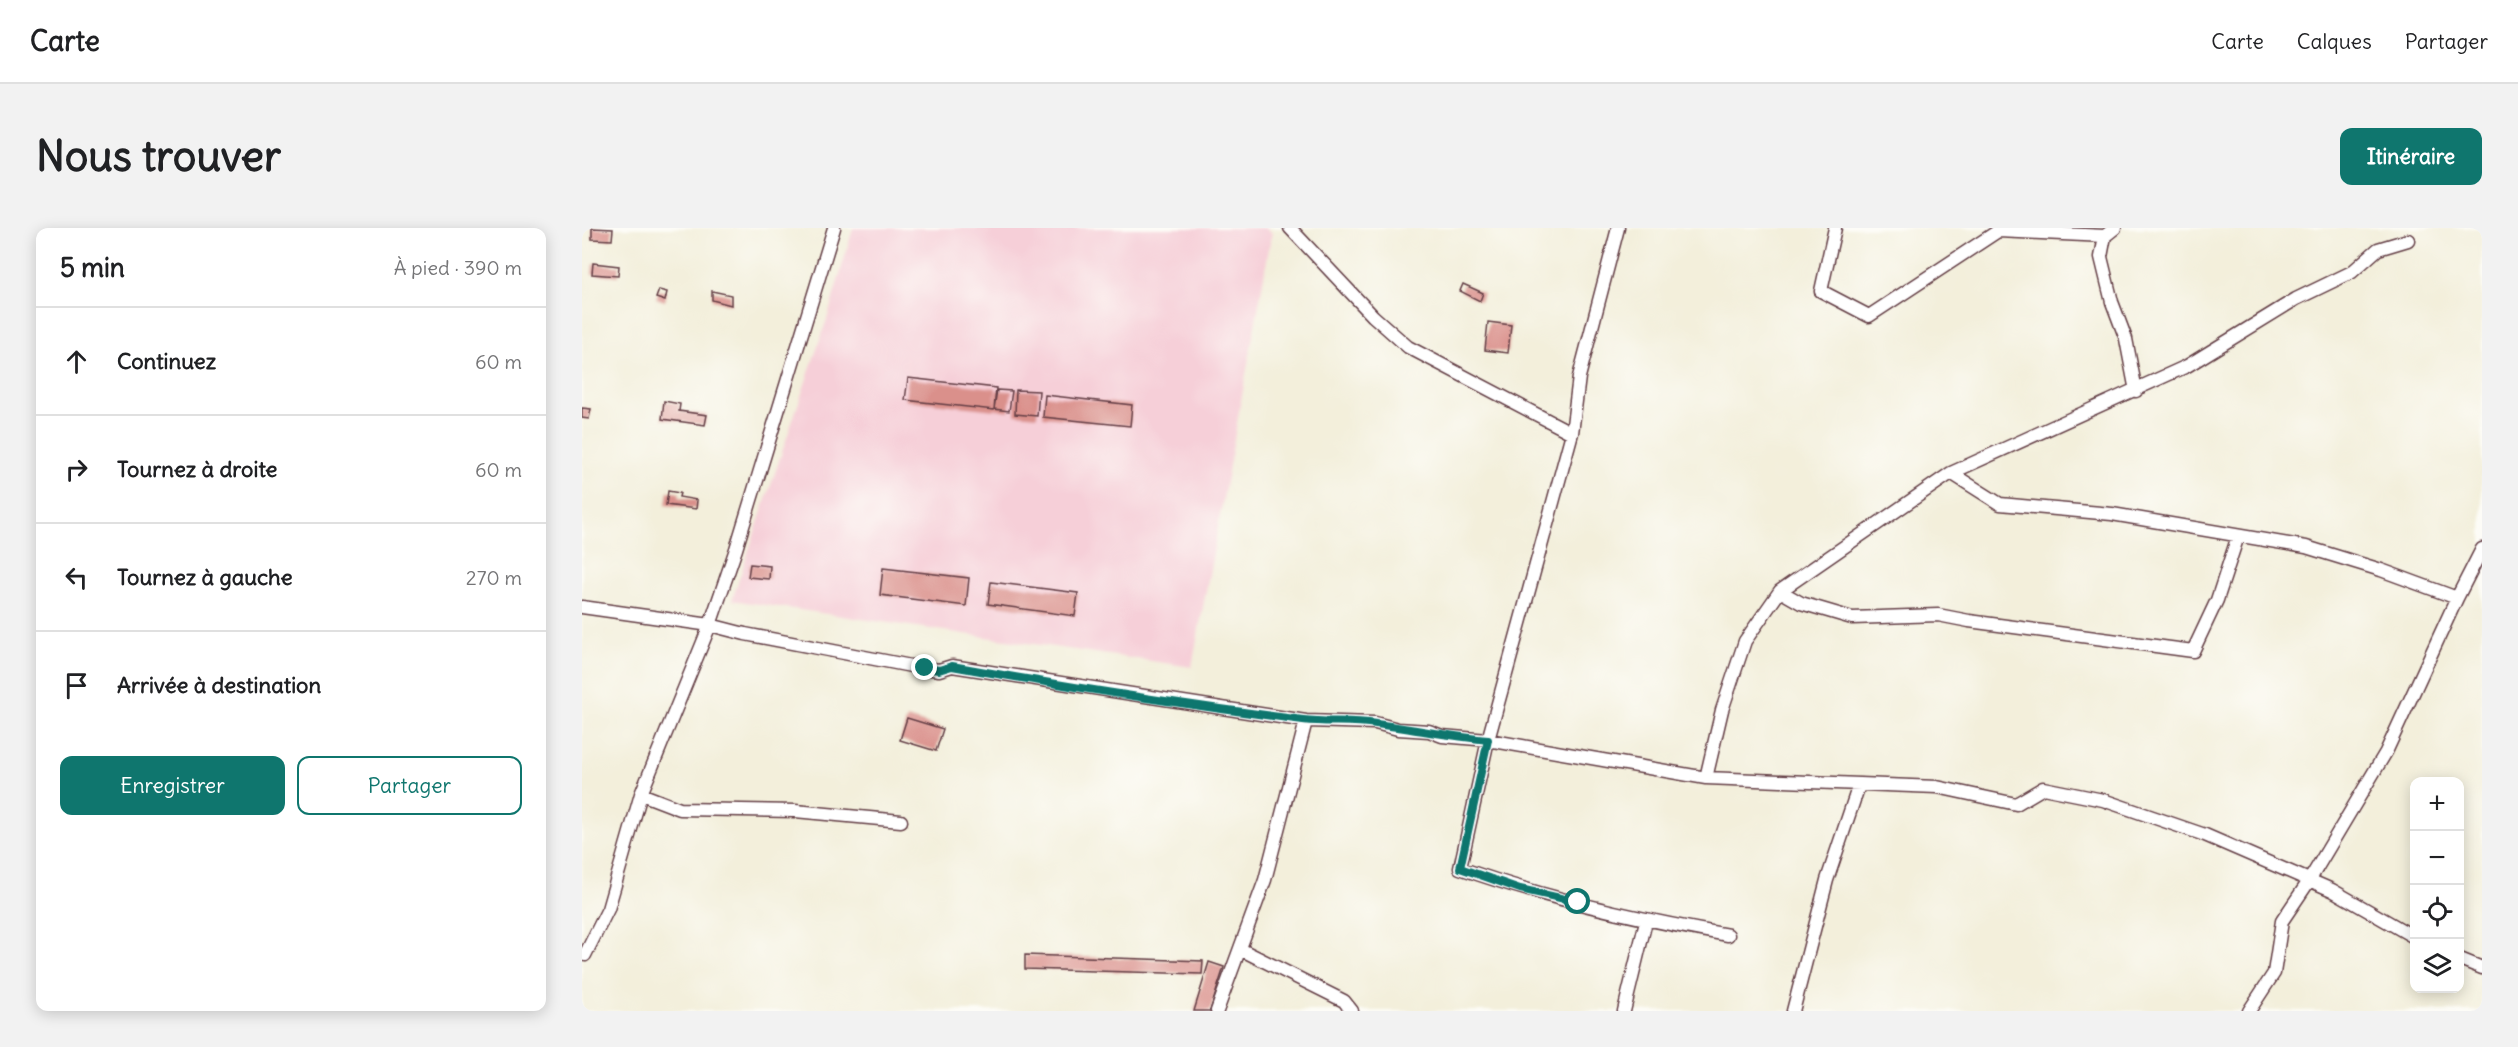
<!DOCTYPE html>
<html lang="fr">
<meta charset="utf-8">
<style>
:root{--surface:#fff;--page:#f2f2f2;--text:#202124;--muted:#757577;--line:#e0e0e0;--accent:#0f766e}
body{margin:0;font-family:Delius,sans-serif;background:var(--page);color:var(--text)}
.controls{position:absolute;right:18px;bottom:18px;display:grid;overflow:hidden;border-radius:12px;box-shadow:0 3px 15px #0003}
.controls button{width:54px;height:54px;display:grid;place-items:center;padding:0;border:0;border-bottom:2px solid var(--line);background:var(--surface);color:var(--text);font:30px sans-serif}
.stop{position:absolute;width:18px;height:18px;margin:-14px;border:4px solid #0f766e;border-radius:50%;background:#fff}
.stop.end{background:#0f766e;border-color:#fff;box-shadow:0 2px 6px #0008}
.list{margin:0;padding:0;list-style:none}
h2{display:flex;justify-content:space-between;align-items:center;height:78px;margin:0;padding:0 24px;font-size:26px}
h2 small{font-size:20px;font-weight:400;color:var(--muted)}
.list li{display:grid;grid-template-columns:39px 1fr auto;gap:18px;align-items:center;box-sizing:border-box;height:108px;padding:0 24px;border-top:2px solid var(--line)}
.list b{display:block;font-size:22px;white-space:nowrap}
.list em{font-size:20px;font-style:normal;color:var(--muted)}
.actions{display:flex;gap:12px;padding:18px 24px}
.actions a{flex:1;padding:14px 0;border:2px solid var(--accent);border-radius:12px;text-align:center;font-size:21px;color:var(--accent)}
.actions .main{background:var(--accent);color:#fff}
.icon{flex:none;width:33px;height:33px;fill:none;stroke:currentColor;stroke-width:2;stroke-linecap:round;stroke-linejoin:round}
.map{position:relative;flex:none;width:1900px;height:783px;overflow:hidden;border-radius:12px}
header{display:flex;align-items:center;gap:36px;box-sizing:border-box;height:84px;padding:0 30px;background:var(--surface);border-bottom:2px solid var(--line)}
header strong{font-size:28px}
nav{display:flex;gap:33px;margin-inline-start:auto;font-size:21px}
.intro{display:flex;align-items:center;justify-content:space-between;box-sizing:border-box;height:144px;padding:0 36px}
h1{margin:0;font-size:42px}
.button{padding:15px 27px;border-radius:12px;background:var(--accent);color:#fff;font-size:21px;font-weight:700}
main{display:flex;gap:36px;padding:0 36px}
aside{flex:1;background:var(--surface);border-radius:12px;box-shadow:0 3px 15px #0003}
.map>svg:first-child{display:block}
.built{fill:#f6cfd8}
.building{fill:#da908b}
.lines{fill:none;stroke-linecap:round;stroke-linejoin:round}
.minor-casing{stroke:#633e45;stroke-width:15}
.minor{stroke:#fff;stroke-width:12}
.route{stroke:#0f766e;stroke-width:8}
</style>
<header>
<strong>Carte</strong>
<nav><a>Carte</a><a>Calques</a><a>Partager</a></nav>
</header>
<div class="intro"><h1>Nous trouver</h1><a class="button">Itinéraire</a></div>
<main>
<aside>
<h2>5 min<small>À pied · 390 m</small></h2>
<ul class="list">
<li><svg class="icon" aria-label="ahead" viewBox="0 0 24 24"><path d="M12 20V5M6 11l6-6 6 6"/></svg><div><b>Continuez</b></div><em>60 m</em></li>
<li><svg class="icon" aria-label="right" viewBox="0 0 24 24"><path d="M7 20v-9h11M14 6l5 5-5 5"/></svg><div><b>Tournez à droite</b></div><em>60 m</em></li>
<li><svg class="icon" aria-label="left" viewBox="0 0 24 24"><path d="M17 20v-9H6M10 6l-5 5 5 5"/></svg><div><b>Tournez à gauche</b></div><em>270 m</em></li>
<li><svg class="icon" aria-label="arrive" viewBox="0 0 24 24"><path d="M6 21V4h12l-3 4 3 4H6"/></svg><div><b>Arrivée à destination</b></div></li>
</ul>
<div class="actions"><a class="main">Enregistrer</a><a>Partager</a></div>
</aside>
<div class="map">
<svg width="1900" height="783" viewBox="0 0 1900 783">
<rect width="100%" height="100%" fill="#fdfcf7"/>
<filter id="ink" filterUnits="userSpaceOnUse"><feTurbulence type="fractalNoise" baseFrequency=".0167" numOctaves="2"/><feDisplacementMap in="SourceGraphic" scale="12" xChannelSelector="R" yChannelSelector="G"/><feConvolveMatrix kernelMatrix="1 2 1 2 8 2 1 2 1" color-interpolation-filters="sRGB"/></filter>
<filter id="wash" filterUnits="userSpaceOnUse"><feTurbulence type="fractalNoise" baseFrequency=".008" numOctaves="4" result="noise"/><feDisplacementMap in="SourceGraphic" scale="24" xChannelSelector="R" yChannelSelector="G"/><feGaussianBlur stdDeviation="1.35" result="paint"/><feColorMatrix in="noise" values="0 0 0 0 0 0 0 0 0 0 0 0 0 0 0 0 0 1.4 0 .05"/><feComposite in="paint" operator="in"/></filter>
<g filter="url(#wash)">
<rect width="100%" height="100%" fill="#f3efdb"/>
<path class="built" d="M271,0H685L690,5L610,439L150,372L246,88Z"/>
<g id="blocks">
<path class="building" d="M10,0L31,1L30,12L10,11Z
M11,35L37,38L36,48L10,46Z
M881,56L901,65L898,73L878,63Z
M77,62L85,64L83,73L74,70Z
M130,63L149,67V77L130,72Z
M906,94L929,97L926,125L903,122Z
M326,150L414,160L412,182L323,172Z
M415,162L430,163L427,183L412,181Z
M434,162L457,163L455,188L433,186Z
M463,167L550,177L548,198L461,189Z
M82,173L98,176L97,183L125,187L123,197L80,191Z
M0,180L9,181L7,191L0,190Z
M86,263L98,265L97,269L115,272L114,281L84,277Z
M168,336L188,338L187,351L166,349Z
M301,340L387,350L384,378L298,367Z
M409,354L496,365L493,388L406,376Z
M325,490L361,501L354,523L318,512Z
M443,727L621,733L620,746L443,741Z
M627,734L642,739L628,783H612Z"/>
</g>
</g>
<g filter="url(#ink)">
<use href="#blocks" fill-opacity="0" stroke="#633e45" stroke-width="1.5"/>
<g class="lines">
<defs>
<path id="minor" d="M708,0L791,88L826,119L990,205
M1036,0L997,149L990,205L906,512L878,640C965,671 1055,691 1146,707
M1253,0L1239,63L1287,88L1416,3V0
M1533,0L1523,8L1519,29L1530,74L1544,111L1554,163
M1416,3L1523,8
M1369,245L1418,276L1530,286L1724,319L1799,342L1875,370
M1198,363L1219,375L1270,390L1356,387L1387,393L1611,423L1635,372L1656,308
M0,379L128,397L154,321L252,0
M1124,550L1140,482L1163,413L1198,363L1369,245L1605,138L1714,71L1770,44L1796,21L1826,12
M59,566L98,581L213,583L319,593
M658,721L762,773L770,783
M0,726L3,727L26,681L59,566L128,397L163,406L329,438L357,442L370,438L724,493L793,495L816,501L847,503L860,508L906,512L1124,550L1355,559L1434,576L1461,560L1521,572L1623,607L1750,662L1832,709
M1878,731L1900,740
M635,783L683,652L724,493
M1042,783L1064,693
M1211,783L1245,652L1277,557
M1667,783L1692,745L1700,693L1727,653L1804,524L1875,370L1900,321"/>
</defs>
<use href="#minor" class="minor-casing"/>
<use href="#minor" class="minor"/>
</g>
</g>
<g class="lines" filter="url(#ink)">
<path class="route" d="M343,440L357,442L370,438C487,459 604,477 721,492C745,495 770,492 794,496C832,501 868,508 906,512L878,640L938,661L996,674"/>
</g>
</svg>
<div class="controls">
<button>+</button>
<button>−</button>
<button><svg class="icon" aria-label="locate" viewBox="0 0 24 24"><circle cx="12" cy="12" r="6"/><path d="M12 2v4M12 18v4M2 12h4M18 12h4"/></svg></button>
<button><svg class="icon" aria-label="layers" viewBox="0 0 24 24"><path d="M12 4l9 5-9 5-9-5zM3 14l9 5 9-5"/></svg></button>
</div>
<div class="stop" style="left:996px;top:674px"></div>
<div class="stop end" style="left:343px;top:440px"></div>
</div>
</main>
